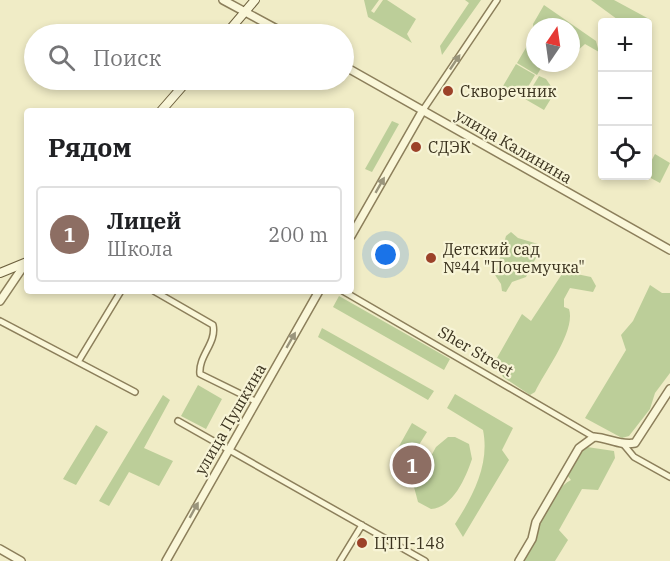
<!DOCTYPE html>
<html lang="ru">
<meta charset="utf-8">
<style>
:root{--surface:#fff;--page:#f6f6f6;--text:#202124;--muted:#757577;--line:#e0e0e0;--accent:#2563eb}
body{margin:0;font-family:"IBM Plex Serif",serif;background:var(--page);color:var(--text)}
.controls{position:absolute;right:18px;top:18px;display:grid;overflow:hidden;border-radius:6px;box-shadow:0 3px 9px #0003}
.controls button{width:54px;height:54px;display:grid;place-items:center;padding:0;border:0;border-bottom:2px solid var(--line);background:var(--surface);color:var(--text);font:30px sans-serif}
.compass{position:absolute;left:526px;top:18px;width:54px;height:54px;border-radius:50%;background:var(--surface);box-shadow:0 3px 9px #0003;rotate:13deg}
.you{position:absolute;left:386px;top:255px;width:21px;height:21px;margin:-15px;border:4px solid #fff;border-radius:50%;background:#1a73e8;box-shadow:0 0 0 9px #1a73e833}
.badge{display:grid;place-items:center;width:39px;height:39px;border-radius:50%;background:var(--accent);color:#fff;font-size:20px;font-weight:700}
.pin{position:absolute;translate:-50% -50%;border:3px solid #fff;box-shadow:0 2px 6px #0006}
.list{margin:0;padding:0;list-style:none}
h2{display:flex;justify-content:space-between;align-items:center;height:78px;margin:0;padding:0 24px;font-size:26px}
h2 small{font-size:20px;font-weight:400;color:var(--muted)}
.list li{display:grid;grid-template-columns:39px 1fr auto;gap:18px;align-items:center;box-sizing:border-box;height:96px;margin:0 12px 12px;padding:0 12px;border:2px solid var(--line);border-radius:6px}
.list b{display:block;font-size:22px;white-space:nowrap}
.list p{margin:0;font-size:20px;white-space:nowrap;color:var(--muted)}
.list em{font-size:20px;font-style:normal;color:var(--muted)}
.icon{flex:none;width:33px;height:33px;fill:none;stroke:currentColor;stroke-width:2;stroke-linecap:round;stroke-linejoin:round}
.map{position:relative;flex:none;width:670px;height:561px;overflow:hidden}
.search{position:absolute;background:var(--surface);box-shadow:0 3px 9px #0003;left:24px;top:24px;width:330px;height:66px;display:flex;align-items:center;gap:15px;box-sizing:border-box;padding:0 21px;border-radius:33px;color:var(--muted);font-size:22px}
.panel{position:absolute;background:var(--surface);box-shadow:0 3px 9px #0003;left:24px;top:108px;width:330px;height:186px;border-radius:6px}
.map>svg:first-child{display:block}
.green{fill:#bcce99}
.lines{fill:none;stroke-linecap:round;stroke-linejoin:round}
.minor-casing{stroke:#8c7f5b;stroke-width:8}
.tertiary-casing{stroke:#8c7f5b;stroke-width:10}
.secondary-casing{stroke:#6d603e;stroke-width:10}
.minor{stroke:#faf7d9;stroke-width:5}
.tertiary{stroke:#faf7d9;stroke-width:7}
.secondary{stroke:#faf7d9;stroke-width:8}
.oneway{fill:#9a957c}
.poi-dot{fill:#9c4229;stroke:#f7f4d6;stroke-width:2}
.labels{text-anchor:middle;stroke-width:4.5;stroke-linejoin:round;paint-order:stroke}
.poi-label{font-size:16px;fill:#3b331f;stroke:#f7f4d6;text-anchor:start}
.street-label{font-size:16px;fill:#3b331f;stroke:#f7f4d6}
</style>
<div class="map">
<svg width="670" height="561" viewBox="0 0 670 561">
<rect width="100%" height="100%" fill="#f0ecc6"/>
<path class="green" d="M364,0H379L371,11L374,13L383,0H387L416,19L407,34L412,43L368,17Z
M465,0H481L442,55L440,46L469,3Z
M591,0H614L651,20L621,22Z
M544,5L596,41L599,52L585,44L576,52L571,49V27H535L534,32L533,24Z
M534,34L535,63H544L537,75L517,63Z
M516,64L535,75L522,97L503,86Z
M539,76L546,79L555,92L544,110L525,99Z
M392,121L399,124L372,172L365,169Z
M655,154L670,163L660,183L647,176L648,167Z
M511,232L518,238L538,244L540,250L526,277L512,282L506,292L502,291L501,284L495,275L506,236Z
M567,272L591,277L596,286L593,292L570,288L564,299V307L569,309C576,331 545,371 535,392L530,395L503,377L498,368L493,365L522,314L531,321L562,274Z
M650,285L662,293H670V373L655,393L650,409L629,436L622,438L585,418L626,350L621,335L633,321Z
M339,296L450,359L444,370L333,307Z
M322,328L434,391L428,400L318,337Z
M198,385L222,399L206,429L181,416Z
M455,394L513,428L502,450L509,460L463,537L455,524C473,496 490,464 483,430L447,408Z
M163,395L170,400L144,448L173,461L159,486L129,472L109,506L99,501Z
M412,423L427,432L412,456L398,448Z
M96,425L108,432L76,485L63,479Z
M448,437H455L469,444L472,459C466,477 453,508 431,509L418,502L414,487L436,447Z
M587,447L614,451L615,458L598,490L582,489L559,530L568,540L555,561H523C538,538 546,493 571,480L567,475L581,450Z"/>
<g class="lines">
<defs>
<path id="minor" d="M423,110L497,0
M154,291L213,325C217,343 198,356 200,374L255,401
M343,291L594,437
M0,321L135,392
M78,362L121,291
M178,421L425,561
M624,445L634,457L670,477
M340,561L362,525"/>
<path id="tertiary" d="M223,0L286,34
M344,66L670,250
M351,236L423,110
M0,301L25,264
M0,549L21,561
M166,561L319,291
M519,561L532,539L536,522L579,448L594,437C609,438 620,446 635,443L670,389"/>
<path id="secondary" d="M226,34L255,0
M161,111L188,80
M0,273L27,262"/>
</defs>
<use href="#minor" class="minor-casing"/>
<use href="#tertiary" class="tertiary-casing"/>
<use href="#secondary" class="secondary-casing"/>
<use href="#minor" class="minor"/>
<use href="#tertiary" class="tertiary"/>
<use href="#secondary" class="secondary"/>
</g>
<defs><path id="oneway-solid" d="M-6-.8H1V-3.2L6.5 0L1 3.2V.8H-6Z" transform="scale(1.5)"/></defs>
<g class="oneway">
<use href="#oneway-solid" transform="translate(455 62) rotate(-56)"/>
<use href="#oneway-solid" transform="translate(380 185) rotate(-60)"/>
<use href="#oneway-solid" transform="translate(291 340) rotate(-60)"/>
<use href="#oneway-solid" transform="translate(194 510) rotate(-61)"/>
</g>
<g class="poi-dot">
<circle cx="448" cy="91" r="6"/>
<circle cx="416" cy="147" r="6"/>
<circle cx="431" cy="258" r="6"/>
<circle cx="362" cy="543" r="6"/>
</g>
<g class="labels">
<g class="poi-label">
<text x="460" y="97">Скворечник</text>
<text x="428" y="153">СДЭК</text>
<text x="443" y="255">Детский сад<tspan x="443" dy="18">№44 "Почемучка"</tspan></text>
<text x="374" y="549">ЦТП-148</text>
</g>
<g class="street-label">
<text transform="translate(514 146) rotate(30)" y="6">улица Калинина</text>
<text transform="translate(476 351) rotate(30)" y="6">Sher Street</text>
<text transform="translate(230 419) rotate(-60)" y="6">улица Пушкина</text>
</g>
</g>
</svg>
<div class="controls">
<button>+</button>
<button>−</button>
<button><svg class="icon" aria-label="locate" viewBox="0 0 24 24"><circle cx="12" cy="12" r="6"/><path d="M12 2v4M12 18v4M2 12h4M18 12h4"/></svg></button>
</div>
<svg class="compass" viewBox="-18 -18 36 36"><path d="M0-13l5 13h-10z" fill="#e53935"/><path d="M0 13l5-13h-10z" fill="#757577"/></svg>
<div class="you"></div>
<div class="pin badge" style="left:412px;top:465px;background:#8d6e63">1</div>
<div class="search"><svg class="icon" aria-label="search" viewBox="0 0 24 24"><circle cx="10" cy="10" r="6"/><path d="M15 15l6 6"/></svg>Поиск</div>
<section class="panel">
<h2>Рядом<small></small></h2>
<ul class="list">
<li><span class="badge" style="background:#8d6e63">1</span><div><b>Лицей</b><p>Школа</p></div><em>200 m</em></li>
</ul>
</section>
</div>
